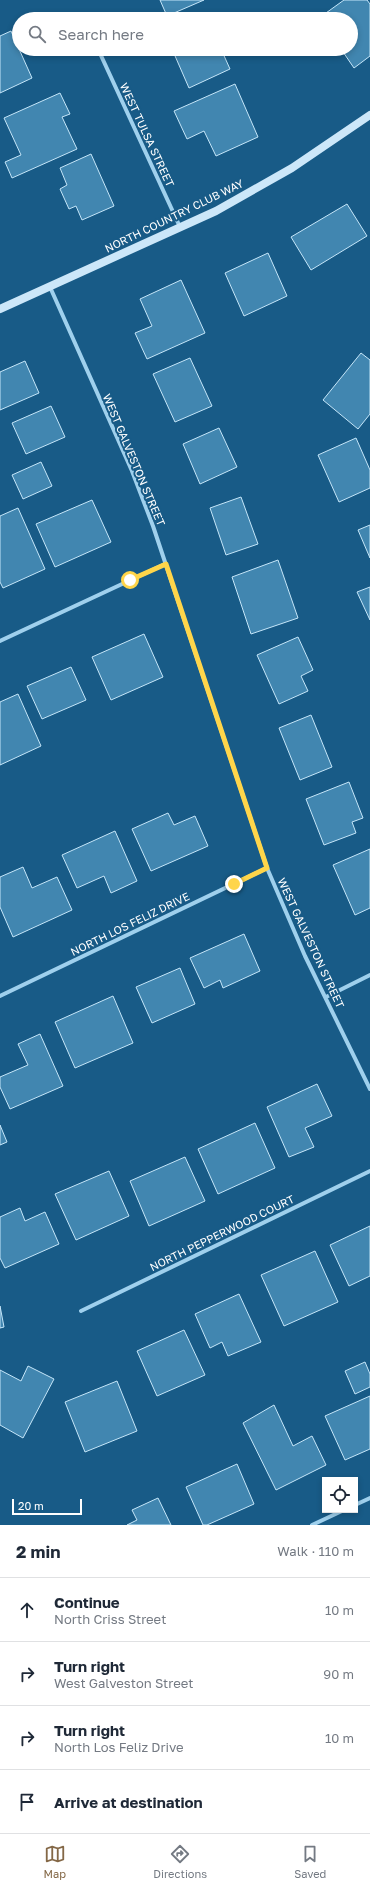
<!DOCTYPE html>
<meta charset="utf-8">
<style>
:root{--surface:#fff;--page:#f6f6f7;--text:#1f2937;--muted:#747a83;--line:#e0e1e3;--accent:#846847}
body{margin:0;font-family:"Golos Text",sans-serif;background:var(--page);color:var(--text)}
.controls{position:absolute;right:12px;bottom:12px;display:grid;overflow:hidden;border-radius:0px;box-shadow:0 2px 6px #0003}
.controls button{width:36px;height:36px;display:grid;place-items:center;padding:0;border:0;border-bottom:1px solid var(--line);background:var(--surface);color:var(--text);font:20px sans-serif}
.scale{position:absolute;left:12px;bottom:10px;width:70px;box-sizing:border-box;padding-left:4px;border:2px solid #fff;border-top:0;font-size:11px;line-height:14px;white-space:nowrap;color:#fff;-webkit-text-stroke:3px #185b87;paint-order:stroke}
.stop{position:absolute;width:12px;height:12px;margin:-9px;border:3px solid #ffd54a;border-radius:50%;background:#fff}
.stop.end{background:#ffd54a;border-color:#fff;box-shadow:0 1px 4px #0008}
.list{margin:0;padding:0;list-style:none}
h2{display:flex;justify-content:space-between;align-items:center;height:52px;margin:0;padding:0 16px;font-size:17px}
h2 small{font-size:13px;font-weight:400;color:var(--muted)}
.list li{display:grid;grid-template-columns:26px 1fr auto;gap:12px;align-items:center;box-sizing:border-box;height:64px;padding:0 16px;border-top:1px solid var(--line)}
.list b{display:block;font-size:15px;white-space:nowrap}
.list p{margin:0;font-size:13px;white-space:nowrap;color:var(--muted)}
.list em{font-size:13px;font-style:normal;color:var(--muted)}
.icon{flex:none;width:22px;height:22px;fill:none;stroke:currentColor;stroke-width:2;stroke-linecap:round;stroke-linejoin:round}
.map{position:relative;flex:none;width:370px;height:1525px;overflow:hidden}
.search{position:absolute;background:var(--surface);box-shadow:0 2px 6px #0003;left:12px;right:12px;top:12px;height:44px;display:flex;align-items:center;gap:10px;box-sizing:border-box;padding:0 14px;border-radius:22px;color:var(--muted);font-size:15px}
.sheet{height:308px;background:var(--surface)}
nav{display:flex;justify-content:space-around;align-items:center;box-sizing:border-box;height:56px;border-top:1px solid var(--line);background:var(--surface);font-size:11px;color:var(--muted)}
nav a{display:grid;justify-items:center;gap:2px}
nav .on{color:var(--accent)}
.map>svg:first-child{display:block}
.building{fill:#4186b0;stroke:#c5e6f9}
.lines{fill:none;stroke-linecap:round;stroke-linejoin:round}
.street{stroke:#9fd0ed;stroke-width:4}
.secondary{stroke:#cce7f9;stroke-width:8}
.route{stroke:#ffd54a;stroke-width:5}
.labels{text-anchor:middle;stroke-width:4;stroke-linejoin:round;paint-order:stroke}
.street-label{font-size:11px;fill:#fff;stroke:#185b87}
</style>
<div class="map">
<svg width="370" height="1525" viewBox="0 0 370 1525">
<rect width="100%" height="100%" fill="#185b87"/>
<path class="building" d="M160,0H204L167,16Z
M344,0H367L370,4V56L354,68L341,49H351V19L319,18Z
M11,31L32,78L0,93V36Z
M172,49H221L230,69L189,88Z
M235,84L258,137L216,156L204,131L187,139L174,111Z
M60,93L70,114L62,117L77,149L12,178L5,162L21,155L4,118Z
M91,154L114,206L82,220L76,206L69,209L60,189L67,185L60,168Z
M347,204L367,236L311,270L291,237Z
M268,253L287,296L244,316L225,273Z
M181,280L205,333L147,359L135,333L152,326L140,299Z
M361,353L370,360V414L358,429L323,400Z
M190,358L212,406L175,422L153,374Z
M25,361L39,393L0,410V372Z
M51,406L65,437L26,454L12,423Z
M219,428L237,467L200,484L183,444Z
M356,438L370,470V488L339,502L318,455Z
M41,462L52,486L23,499L12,475Z
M241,497L258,544L226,555L210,508Z
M92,500L111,542L55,567L36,524Z
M18,508L45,569L3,588L0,582V516Z
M370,525V558L358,530Z
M278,560L298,618L251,634L232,577Z
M370,587V620L357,592Z
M144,634L163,677L111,700L92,657Z
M298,637L313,670L301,676L308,691L279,704L257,655Z
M71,667L86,700L42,719L27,686Z
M18,694L41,746L0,765V702Z
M311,715L332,767L300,780L279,728Z
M349,782L363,818L352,822L356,833L324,845L306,799Z
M168,813L174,825L195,816L208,846L151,871L132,829Z
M115,831L137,881L111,893L104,876L77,888L62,855Z
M370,849V908L355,915L333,865Z
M23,867L32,888L57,877L72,910L13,937L0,907V877Z
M244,934L260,971L223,988L220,980L204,988L190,958Z
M180,968L195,1004L152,1023L136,987Z
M113,996L133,1043L75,1068L55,1022Z
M40,1034L63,1086L10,1109L0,1087V1077L28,1065L18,1044Z
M317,1084L332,1116L305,1128L314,1147L289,1157L267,1107Z
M255,1123L275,1168L218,1194L198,1149Z
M0,1125L7,1142L0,1145Z
M185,1157L205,1201L149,1226L130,1181Z
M109,1171L129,1216L76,1240L55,1194Z
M20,1208L25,1221L45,1212L59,1244L5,1268L0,1258V1217Z
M370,1226V1276L349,1286L330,1245Z
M315,1251L338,1302L284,1326L261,1275Z
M239,1294L261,1342L228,1356L222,1342L210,1348L195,1314Z
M0,1306L4,1327L0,1328Z
M184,1330L205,1375L157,1396L137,1351Z
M365,1362L370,1374V1387L355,1394L345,1371Z
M28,1366L54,1379L23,1438L0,1425V1370L21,1381Z
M117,1381L137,1431L85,1452L65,1402Z
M370,1396V1449L345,1460L325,1416Z
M274,1405L293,1446L312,1436L326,1465L276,1490L243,1423Z
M237,1464L254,1504L207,1525H203L186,1487Z
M158,1498L171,1525H127L137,1520L132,1510Z"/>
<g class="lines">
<path class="street" d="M98,49L180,227
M50,287L132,471L153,526L267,868L305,956L370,1089
M0,641L165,564
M0,996L267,868
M326,997L370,975
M81,1311L370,1171
M355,1505L370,1498
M312,1525L344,1510"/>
<path class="secondary" d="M0,309L216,211L292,168L370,115"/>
</g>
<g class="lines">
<path class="route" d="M130,580L166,564L267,868L234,884"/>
</g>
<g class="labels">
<g class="street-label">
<text transform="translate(147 135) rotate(65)" y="4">WEST TULSA STREET</text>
<text transform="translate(174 216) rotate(-26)" y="4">NORTH COUNTRY CLUB WAY</text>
<text transform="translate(134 460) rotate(67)" y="4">WEST GALVESTON STREET</text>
<text transform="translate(130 924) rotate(-26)" y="4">NORTH LOS FELIZ DRIVE</text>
<text transform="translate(311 943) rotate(65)" y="4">WEST GALVESTON STREET</text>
<text transform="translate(222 1233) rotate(-26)" y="4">NORTH PEPPERWOOD COURT</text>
</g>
</g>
</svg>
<div class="controls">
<button><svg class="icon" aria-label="locate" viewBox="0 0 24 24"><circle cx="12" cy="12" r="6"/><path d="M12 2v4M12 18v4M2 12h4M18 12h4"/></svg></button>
</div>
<div class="scale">20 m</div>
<div class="stop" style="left:130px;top:580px"></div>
<div class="stop end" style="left:234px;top:884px"></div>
<div class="search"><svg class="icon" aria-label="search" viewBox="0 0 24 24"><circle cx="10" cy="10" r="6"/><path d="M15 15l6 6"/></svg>Search here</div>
</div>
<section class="sheet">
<h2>2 min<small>Walk · 110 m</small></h2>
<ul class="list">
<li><svg class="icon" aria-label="ahead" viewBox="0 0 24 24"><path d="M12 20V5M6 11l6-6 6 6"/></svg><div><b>Continue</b><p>North Criss Street</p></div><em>10 m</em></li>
<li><svg class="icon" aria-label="right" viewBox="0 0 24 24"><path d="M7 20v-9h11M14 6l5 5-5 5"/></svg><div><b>Turn right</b><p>West Galveston Street</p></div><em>90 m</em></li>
<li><svg class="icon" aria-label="right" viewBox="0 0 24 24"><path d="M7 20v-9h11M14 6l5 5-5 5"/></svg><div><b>Turn right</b><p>North Los Feliz Drive</p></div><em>10 m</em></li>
<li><svg class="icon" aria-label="arrive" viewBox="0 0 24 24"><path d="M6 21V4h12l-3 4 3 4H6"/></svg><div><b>Arrive at destination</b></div></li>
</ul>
</section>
<nav>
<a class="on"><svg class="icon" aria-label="map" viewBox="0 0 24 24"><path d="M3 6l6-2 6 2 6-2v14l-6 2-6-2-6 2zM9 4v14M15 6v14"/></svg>Map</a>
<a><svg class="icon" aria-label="directions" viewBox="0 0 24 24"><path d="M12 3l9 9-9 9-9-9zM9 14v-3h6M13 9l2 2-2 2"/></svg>Directions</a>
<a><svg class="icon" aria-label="saved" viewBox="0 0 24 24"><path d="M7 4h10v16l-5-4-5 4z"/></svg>Saved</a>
</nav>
